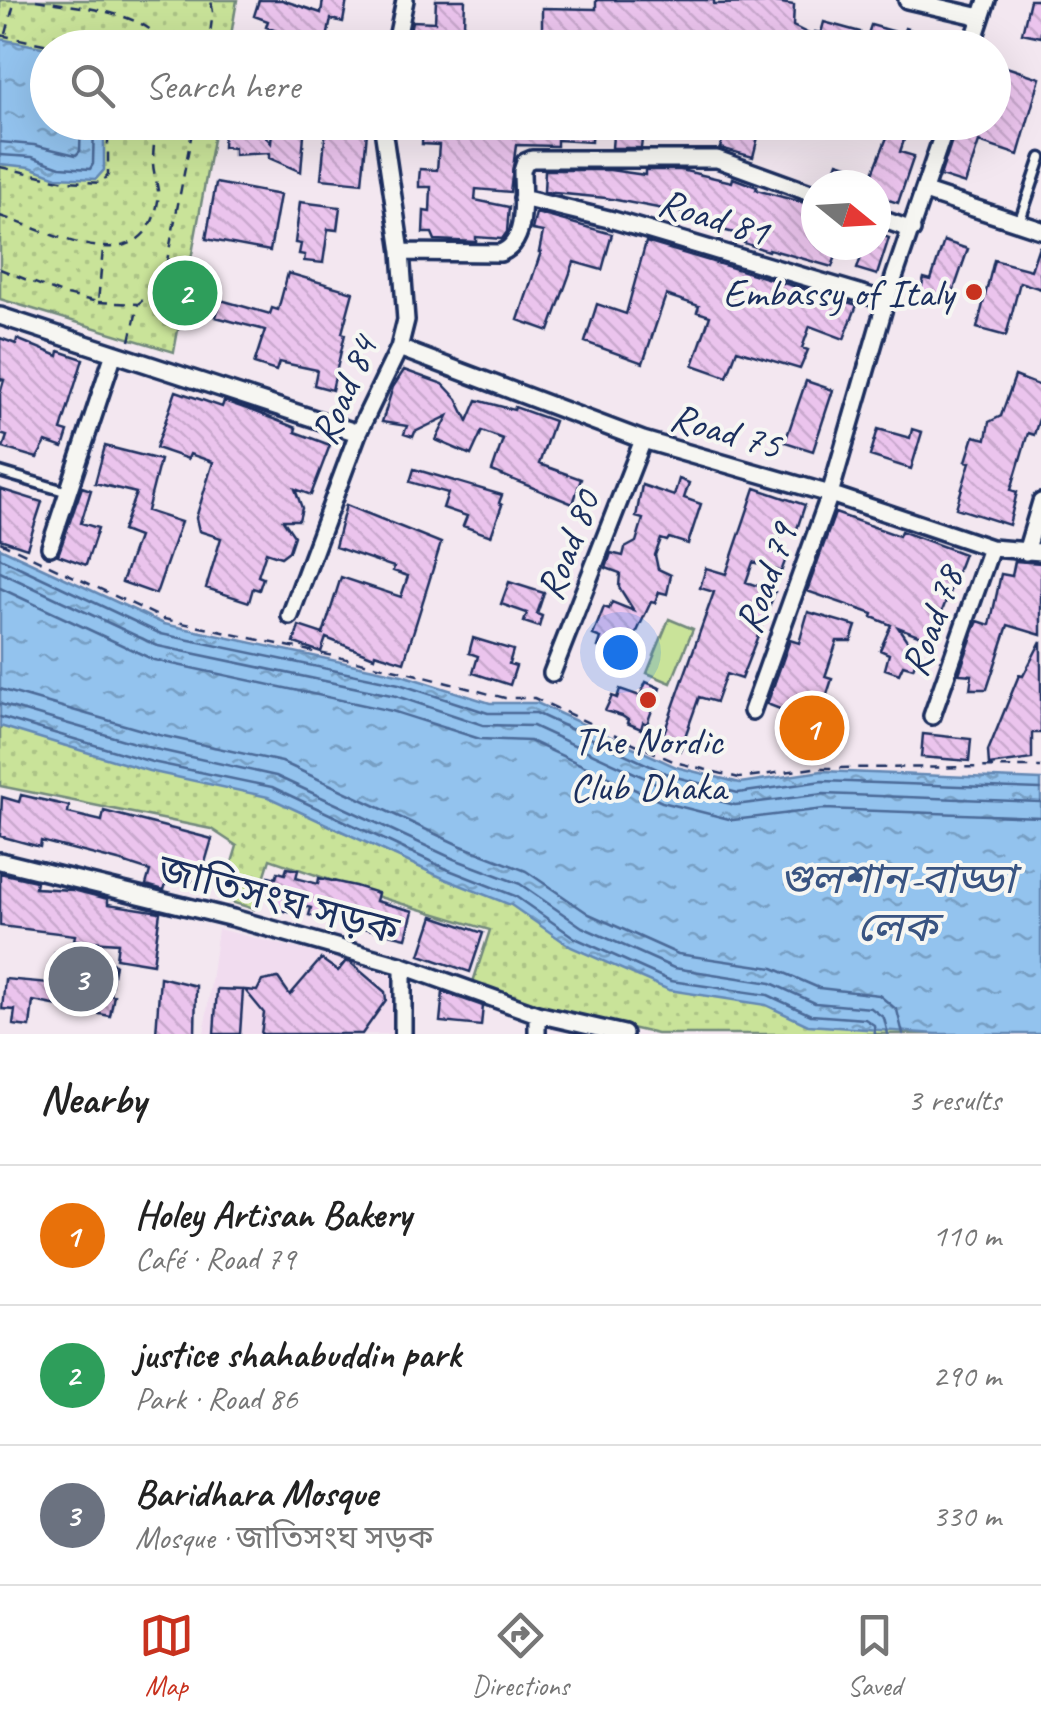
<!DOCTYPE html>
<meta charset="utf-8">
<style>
:root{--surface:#fff;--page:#f6f6f6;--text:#222;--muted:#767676;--line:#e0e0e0;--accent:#c8321e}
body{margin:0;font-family:Caveat,"Noto Sans Bengali",sans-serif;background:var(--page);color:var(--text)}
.compass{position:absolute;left:801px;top:170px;width:90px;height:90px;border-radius:50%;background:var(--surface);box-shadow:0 10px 40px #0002;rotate:108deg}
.you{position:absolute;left:620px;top:652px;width:35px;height:35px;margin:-25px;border:8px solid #fff;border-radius:50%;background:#1a73e8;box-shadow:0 0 0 15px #1a73e833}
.badge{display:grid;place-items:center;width:65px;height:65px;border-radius:50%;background:var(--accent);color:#fff;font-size:32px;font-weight:700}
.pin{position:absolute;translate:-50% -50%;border:5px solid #fff;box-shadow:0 2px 10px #0006}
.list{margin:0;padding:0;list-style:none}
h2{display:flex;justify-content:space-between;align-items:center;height:130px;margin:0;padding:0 40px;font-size:42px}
h2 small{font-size:32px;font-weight:400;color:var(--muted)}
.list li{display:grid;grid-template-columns:65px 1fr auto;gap:30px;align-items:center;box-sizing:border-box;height:140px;padding:0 40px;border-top:2px solid var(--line)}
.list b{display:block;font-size:38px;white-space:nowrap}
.list p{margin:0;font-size:32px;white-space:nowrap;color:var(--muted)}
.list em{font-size:32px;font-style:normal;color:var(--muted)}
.icon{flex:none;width:55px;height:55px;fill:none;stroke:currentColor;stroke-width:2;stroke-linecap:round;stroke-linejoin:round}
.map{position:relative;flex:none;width:1041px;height:1034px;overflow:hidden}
.search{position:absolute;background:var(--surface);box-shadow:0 10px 40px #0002;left:30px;right:30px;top:30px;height:110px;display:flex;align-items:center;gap:25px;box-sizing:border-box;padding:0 35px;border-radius:55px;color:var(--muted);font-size:38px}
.sheet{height:550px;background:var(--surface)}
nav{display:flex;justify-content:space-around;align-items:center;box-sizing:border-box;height:140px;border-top:2px solid var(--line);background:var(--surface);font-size:28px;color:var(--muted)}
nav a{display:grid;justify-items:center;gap:5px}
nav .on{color:var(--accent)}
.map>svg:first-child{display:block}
.built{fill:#f1dcef}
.park{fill:url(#park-dots);stroke:#72897c;stroke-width:2.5}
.garden{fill:#c9e399;stroke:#72897c;stroke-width:2.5}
.water{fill:url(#water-ripples);stroke:#6388b4;stroke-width:2.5}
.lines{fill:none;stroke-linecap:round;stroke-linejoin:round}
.shore{stroke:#4b6a98;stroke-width:2.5}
.building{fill:url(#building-back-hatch);stroke:#1b2f5e;stroke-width:2.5}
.lane-casing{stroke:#1b2f5e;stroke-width:15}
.street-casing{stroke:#1b2f5e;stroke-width:22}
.path{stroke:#1b2f5e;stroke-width:2.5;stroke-dasharray:10 8;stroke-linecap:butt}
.lane{stroke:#f6f6f2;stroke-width:8}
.street{stroke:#f6f6f2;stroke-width:15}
.poi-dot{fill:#c8321e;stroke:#f6f6f2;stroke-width:4}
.labels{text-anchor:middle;stroke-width:8;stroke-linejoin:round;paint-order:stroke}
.street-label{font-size:40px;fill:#1b2f5e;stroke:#f6f6f2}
.poi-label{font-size:40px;fill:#1b2f5e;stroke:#f6f6f2;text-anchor:end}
.water-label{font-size:42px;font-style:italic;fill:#395482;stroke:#f6f6f2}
</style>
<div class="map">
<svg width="1041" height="1034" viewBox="0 0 1041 1034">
<defs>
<pattern id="park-dots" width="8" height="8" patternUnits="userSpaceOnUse" patternTransform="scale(2.5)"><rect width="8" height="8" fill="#c9e399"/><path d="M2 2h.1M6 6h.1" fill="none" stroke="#acc386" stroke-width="1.8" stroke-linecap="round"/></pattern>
<pattern id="water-ripples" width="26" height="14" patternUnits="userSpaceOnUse" patternTransform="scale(2.5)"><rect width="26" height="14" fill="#93c3ee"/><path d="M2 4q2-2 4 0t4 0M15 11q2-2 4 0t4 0" fill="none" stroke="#779fc4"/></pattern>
<pattern id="building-back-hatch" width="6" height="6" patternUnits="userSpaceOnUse" patternTransform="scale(2.5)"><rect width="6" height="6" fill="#ebc4ed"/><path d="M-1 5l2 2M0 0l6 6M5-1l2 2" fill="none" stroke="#c9a9ce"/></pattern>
</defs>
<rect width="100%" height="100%" fill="#f3e7f0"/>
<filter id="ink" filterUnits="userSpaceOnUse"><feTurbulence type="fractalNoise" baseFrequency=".01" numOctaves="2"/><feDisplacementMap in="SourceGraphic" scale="20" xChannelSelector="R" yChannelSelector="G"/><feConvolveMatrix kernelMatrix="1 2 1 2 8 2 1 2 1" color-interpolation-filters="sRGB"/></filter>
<g filter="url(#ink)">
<path class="built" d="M218,929L410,976L407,1034H204Z"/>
<path class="park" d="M0,0H237L229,47L48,48V122L216,123L174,352L0,299Z
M0,724L264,793L341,831L987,1034H657L540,1007L473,982L490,930L376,896L270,859L254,909L221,899L237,846L211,829L0,786Z"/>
<path class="garden" d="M669,619L693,629L671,683L647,673Z"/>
<path class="water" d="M0,39L47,48L48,122L104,123V170L96,179L57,177L30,167L0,164Z
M0,548L164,624L402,675L490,703H537L676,767L740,783L822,771L1041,780V1034H937L808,1025L766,1005L669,990L571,947L511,905L445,879L268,797L149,771L0,726Z"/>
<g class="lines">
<path class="shore" d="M0,142L34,145L76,155L80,151L81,122
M0,155L32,157L60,167L90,169L93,164L94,122
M0,558L161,634L399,684L488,713H536L672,776L738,793L822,781L1041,789
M0,572L158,646L396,696L483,725L533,726L667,788L735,805L823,794L1041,802
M0,588L154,660L392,711L480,739L530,741L662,802L733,820L824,809L1041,817
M0,689L159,735L282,762L459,845L526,871L589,914L678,954L773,968L819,988L879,995L897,1010L903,1034
M0,704L155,749L276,776L454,859L520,884L582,927L674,968L771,983L815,1003L871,1008L884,1018L888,1034
M0,717L152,762L272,787L449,870L515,896L575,938L671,981L768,995L811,1015L865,1019L874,1025L875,1034"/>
</g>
<path class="building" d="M259,0H282L321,13L323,0H347L343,22L331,19L325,48H302L303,41L266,27L268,21L254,16Z
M436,0H465L463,48H407L412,21L435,22Z
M596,0H714V4L763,3V0L794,5L793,26L813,36L815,32L821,33L824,22L860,32L856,48H818L805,44L803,48H727V44L668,46V43L635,44V48H615V44L542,48V8L596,9Z
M1030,0H1041V37L1022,33Z
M871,25L903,34L905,28L937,38L934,48H892L866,40Z
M994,63L1040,78L1018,155L979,142L965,184L940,176L958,122H994Z
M224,122H253L271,143L273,122H305L301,172L269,158V153L234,155V148L223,147Z
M423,122L489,125V122H592L591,142L557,140V146L516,145L510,192L476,189L475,200L509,207L507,232L502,239L476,237V242L435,240L432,233H423L424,211L430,212L431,187H419V180L420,169L437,170L439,145L422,144Z
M677,122L678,139L642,140L641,148H612L614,123Z
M736,122L760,129L753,157L720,148L723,138L731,140Z
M893,122H910L900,152L914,156L898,203L876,196V185L831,182L838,162L873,173Z
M326,128L367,132L362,183L321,179Z
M545,170H610L645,175V170H681L732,182L733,178L757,187L756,190L816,206V245H840L832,267L769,249L768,251L744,243L746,236L687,221L689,214L606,198L544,192Z
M216,183L280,195L270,251L206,239Z
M300,202L340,207L337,230L328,229L323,263L304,261L305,255L299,254L301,244L295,243Z
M536,213L612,234L602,270L574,262L549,331L518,320L541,252H539L543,232L532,230Z
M876,233L889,238L877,275L857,269L865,245H876Z
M944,241L968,249L950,301L920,293L924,278L931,280Z
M646,242L857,305L844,339L810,326L802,348L808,350L800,369L737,350L727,377L693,365L710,316L697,312L699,306L666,295L643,363L585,342L597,304L626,314Z
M1039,246L1041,289L1020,282L1006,336L977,328L994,260L1031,270Z
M288,273L353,292L342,333L345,334L332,390L314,385L317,370L279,362L276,371L254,364L265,330L216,317L221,300L270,314L272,308L278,310Z
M0,338L16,344L17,339L58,356L59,351L83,359L61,430L68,432L63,448L46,442L37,458L3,448L7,436L0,434V394L4,380L0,379Z
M404,370L443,384L457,399L468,421L477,400L514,410L515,407L554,421L539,464L581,479L573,504L492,471L503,439L482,431L471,455L436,440L448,416L415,432L413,437L404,434L407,426L382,422L393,387Z
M1015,376L1041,386V413L1034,435L1028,433L1011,490L1017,492L1009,525L956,508L970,462L966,461L974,436L986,439L989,422L1001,416Z
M806,381L833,390L813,451L785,442Z
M176,391L222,407L224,401L256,412L296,428L295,432L330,445L311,495L295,489L302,508L299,520H283L294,536L289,551L281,557L266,552L258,576L263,578L259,590L253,588L249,602L206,588L221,538L199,531L196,518L213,462L190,454L188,459L156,448Z
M878,429L910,438L912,429L922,432L911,469L870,456Z
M105,446L160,460L147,511L181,522L156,594L122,582L138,537L122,531L136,493L95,483Z
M414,469L502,495L499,503L502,505L491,536L463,526L467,516L443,508L448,493L410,482Z
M679,479L689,483L684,498L701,504L688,544L669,538L667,541L661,539L655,555L658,569L671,575L667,594L659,592L655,603L651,602L625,657L598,647L601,638L593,635L604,607L609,609L612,602L634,611L619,587L620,573L606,568L611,553L623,556L625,548L636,542L643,519L636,517L642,485L674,496Z
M82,487L91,490L81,523L98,528L86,565L58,555Z
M755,488L805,505L796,532L783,528L774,552L787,556L781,572L753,562L746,582L775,592L741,679L726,674L716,702L699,697L680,751L660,744L714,592L700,588L706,568L726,574Z
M0,489L42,502L27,548L0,539Z
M346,505L441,543L404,662L375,653L374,657L326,638L321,652L294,643L299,626L323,634L341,577L401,597L408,576L393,571L394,567L335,547Z
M835,513L899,536L901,531L964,554L931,640L898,627L912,648L909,656L917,658L913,668L903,665L899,674L885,669L889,654L880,650L891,625L872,617L873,614L807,591Z
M1015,561L1041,563V635L1008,625L987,689H970L972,675L959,674L974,630L978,621L990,625L1001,574L1012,576Z
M509,582L544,593L537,614L542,616L539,627L524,622L527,613L501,604Z
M808,612L856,626L851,641H837L825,677L832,679L822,710L828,711L824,728L791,722L793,714L767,704L790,640L799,643Z
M473,638L513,650L509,664L516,666L510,685L473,673L478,656L469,653Z
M1041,641V733H1032V759L989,765L988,751L1019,675L1023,676Z
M646,682L660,688L647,724L643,722L641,729L627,723L628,720L622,716L605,711L612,696L617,698L620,689L640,696Z
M923,734L971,739L969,761L921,757Z
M21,795L69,806L68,813L102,821L104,811L212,839L199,883L169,874L164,890L146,885L150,871L122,862L41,841L40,847L0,836L2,797L19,802Z
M287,868L298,870L296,878L318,884L319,878L355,886L378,893L376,901L413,911L406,938L309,915L311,908L291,903L289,912L274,909L276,901L263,897L269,876L276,878L278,872L285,874Z
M0,873L36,881L35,888L73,890L108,899V904L160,912L153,964L116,958L118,943L74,940L75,935L0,926Z
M433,916L483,933L470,972L420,955Z
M55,953L115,964L110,994L114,995L110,1016L33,1001L30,1027L13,1025L15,1010L2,1009L5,979L49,983Z
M321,959L338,971L346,961L351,963L385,992L386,1000L362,1034H261L264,1013L245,990L257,991L262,981L278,978L290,995Z
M160,977L196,986L195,1034H156Z
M217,989L243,990L240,1034H214Z
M443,992L483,1006L481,1026L440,1022Z"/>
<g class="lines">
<defs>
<path id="lane" d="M1019,223L1041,158
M0,472L68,492"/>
<path id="street" d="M907,0L981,17
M395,48L405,0
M971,48L987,0
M925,192L1041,230
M522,198L613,220L886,301
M876,217L912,230
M401,252L500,253C529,243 522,196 522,171L525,162L532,159H717L816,195
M0,316L358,433
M399,348L643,440L830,494L991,548L1041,552
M50,547L114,353
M1026,552L1041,502
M290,616L358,433L399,348L406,320L401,252L382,122
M552,673L643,440
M752,711L830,494L886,301L947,122
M932,716L991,548
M0,861L233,918L403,966L537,1014L624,1034
M403,1034V966
M537,1034V1014"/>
</defs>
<use href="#lane" class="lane-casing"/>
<use href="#street" class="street-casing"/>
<path class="path" d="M36,0C73,7 149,10 166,48
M6,34L15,0
M0,35L63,48
M208,48L213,12L211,0
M139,122L156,126
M0,167L65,181L102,183L108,175V122
M0,216C51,232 144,285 158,201C160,188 153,175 153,162C153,149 155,135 157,122
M0,269L62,294L98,302L103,249
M98,302L138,304L156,290L166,266L194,122
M130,341L138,305
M0,542L164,619L406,672L505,698H534L675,762L739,778L814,768L1041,767"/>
<use href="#lane" class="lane"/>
<use href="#street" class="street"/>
</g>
</g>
<g class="poi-dot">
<circle cx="974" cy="292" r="10"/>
<circle cx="648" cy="700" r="10"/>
</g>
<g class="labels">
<g class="street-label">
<text transform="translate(714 216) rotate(17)" y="14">Road 81</text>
<text transform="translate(343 390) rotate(-67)" y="14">Road 84</text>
<text transform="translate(726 430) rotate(16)" y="14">Road 75</text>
<text transform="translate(567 545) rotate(-69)" y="14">Road 80</text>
<text transform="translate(765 578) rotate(-70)" y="14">Road 79</text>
<text transform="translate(931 621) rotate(-70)" y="14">Road 78</text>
<text transform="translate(279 899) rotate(15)" y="14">জাতিসংঘ সড়ক</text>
</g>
<g class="poi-label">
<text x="954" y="306">Embassy of Italy</text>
<text x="648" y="754" text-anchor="middle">The Nordic<tspan x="648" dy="46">Club Dhaka</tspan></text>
</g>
<g class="water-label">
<text x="897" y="893">গুলশান-বাড্ডা<tspan x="897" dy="48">লেক</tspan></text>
</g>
</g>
</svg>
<svg class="compass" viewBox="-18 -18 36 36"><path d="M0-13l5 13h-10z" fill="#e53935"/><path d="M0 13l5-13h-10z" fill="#767676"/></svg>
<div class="you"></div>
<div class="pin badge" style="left:812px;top:728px;background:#e8710a">1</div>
<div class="pin badge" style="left:185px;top:293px;background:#2e9e5b">2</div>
<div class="pin badge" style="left:81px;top:979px;background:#6b7280">3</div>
<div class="search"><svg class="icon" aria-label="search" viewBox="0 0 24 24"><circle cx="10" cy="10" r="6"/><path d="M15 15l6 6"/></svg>Search here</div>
</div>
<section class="sheet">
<h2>Nearby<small>3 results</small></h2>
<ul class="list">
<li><span class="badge" style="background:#e8710a">1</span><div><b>Holey Artisan Bakery</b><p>Café · Road 79</p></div><em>110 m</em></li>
<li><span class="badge" style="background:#2e9e5b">2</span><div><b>justice shahabuddin park</b><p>Park · Road 86</p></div><em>290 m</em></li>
<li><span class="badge" style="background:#6b7280">3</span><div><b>Baridhara Mosque</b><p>Mosque · জাতিসংঘ সড়ক</p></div><em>330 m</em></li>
</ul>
</section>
<nav>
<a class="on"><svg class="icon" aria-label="map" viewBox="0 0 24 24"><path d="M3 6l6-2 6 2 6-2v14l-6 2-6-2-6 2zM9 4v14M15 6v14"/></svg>Map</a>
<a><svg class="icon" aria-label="directions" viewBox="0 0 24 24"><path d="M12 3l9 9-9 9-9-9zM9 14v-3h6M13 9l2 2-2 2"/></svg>Directions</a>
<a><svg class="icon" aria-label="saved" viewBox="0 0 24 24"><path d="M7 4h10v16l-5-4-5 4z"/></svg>Saved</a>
</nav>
